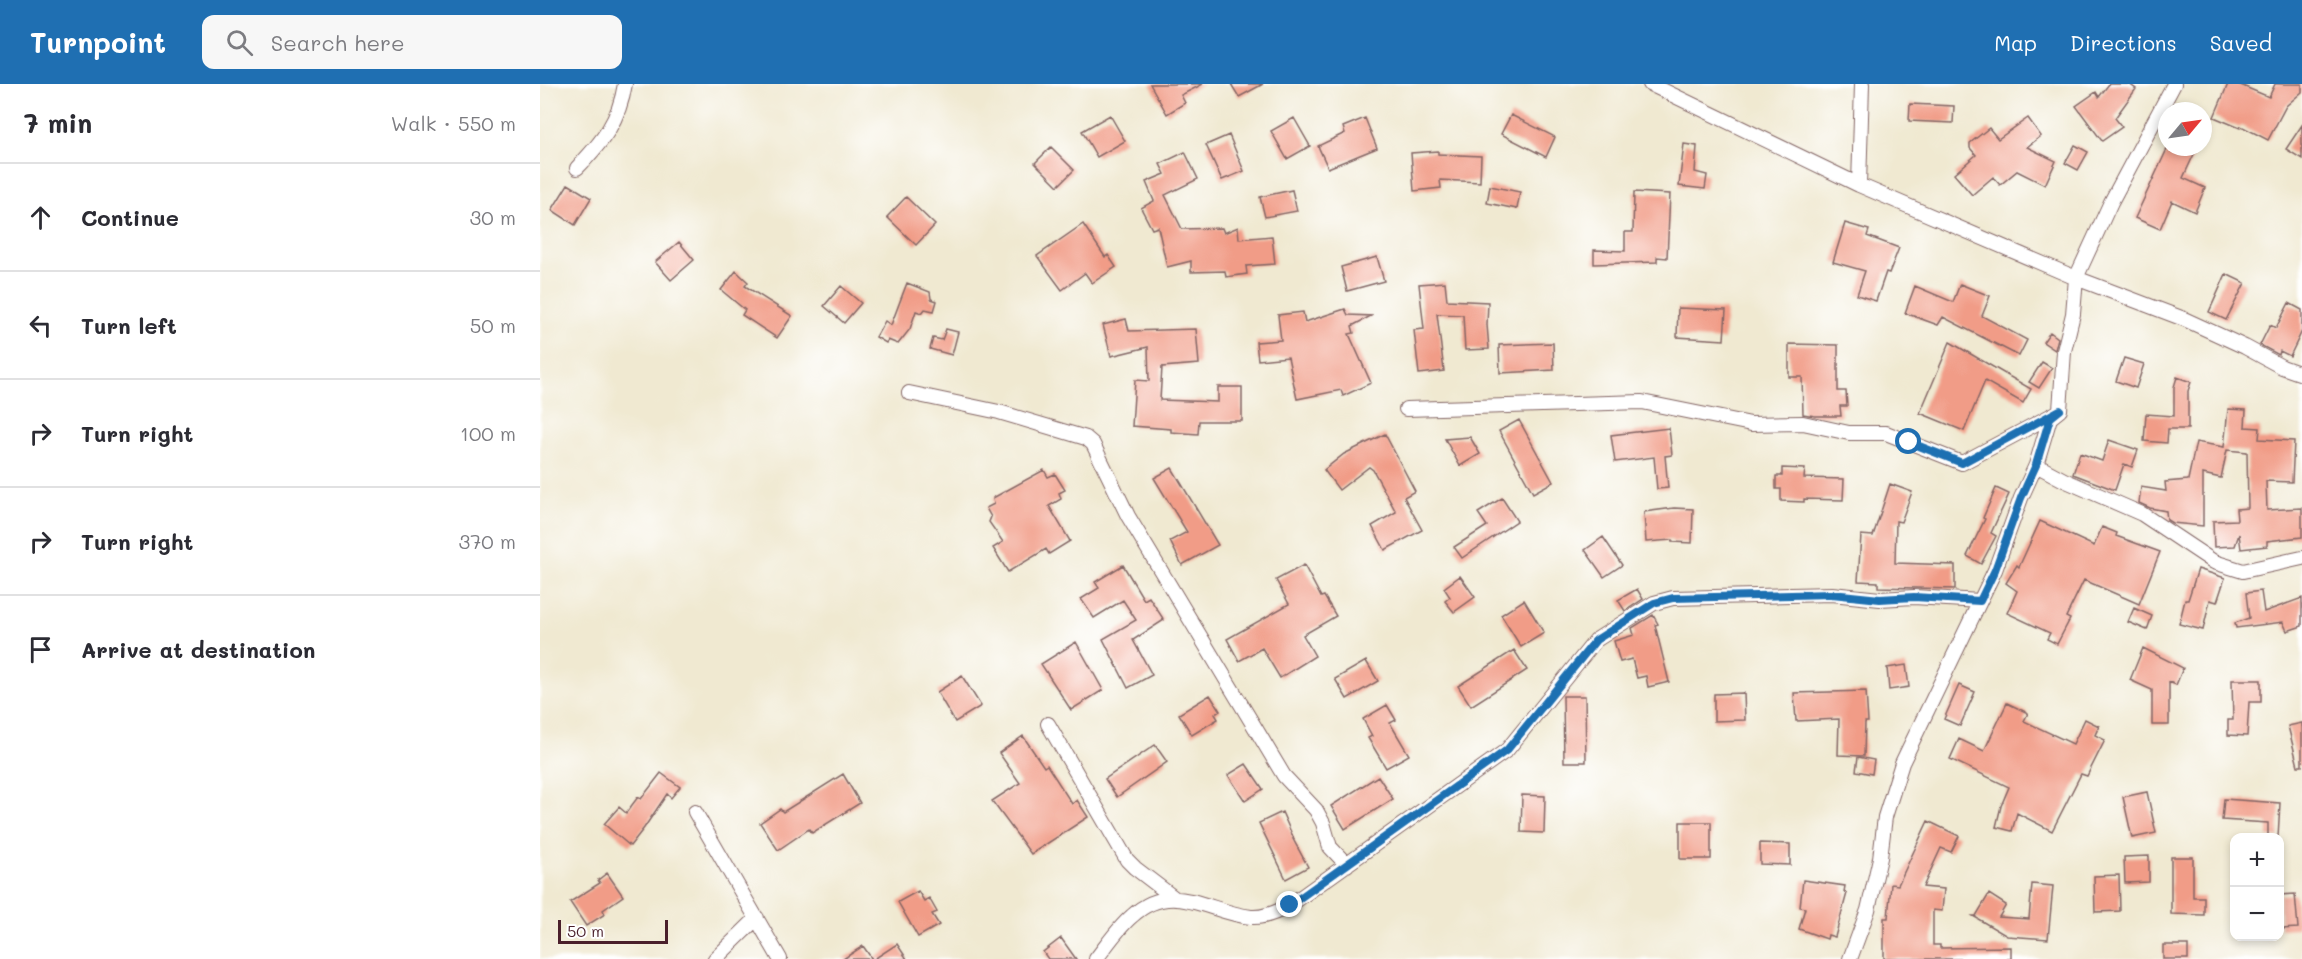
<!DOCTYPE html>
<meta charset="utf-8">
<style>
:root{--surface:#fff;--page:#f7f7f7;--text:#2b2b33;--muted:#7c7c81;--line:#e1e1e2;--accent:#1f6fb2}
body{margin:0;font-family:Mali,sans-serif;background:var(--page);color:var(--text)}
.controls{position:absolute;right:18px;bottom:18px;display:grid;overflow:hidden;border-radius:12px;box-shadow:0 3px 9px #0003}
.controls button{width:54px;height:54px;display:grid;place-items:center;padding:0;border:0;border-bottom:2px solid var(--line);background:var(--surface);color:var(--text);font:30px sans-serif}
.compass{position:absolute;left:1618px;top:18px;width:54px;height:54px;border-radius:50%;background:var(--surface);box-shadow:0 3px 9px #0003;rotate:61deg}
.scale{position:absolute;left:18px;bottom:15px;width:110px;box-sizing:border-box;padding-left:6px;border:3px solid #4a1f2b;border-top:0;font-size:16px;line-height:21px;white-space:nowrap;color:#4a1f2b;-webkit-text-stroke:4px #fff;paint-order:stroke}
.stop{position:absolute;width:18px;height:18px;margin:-14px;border:4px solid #1f6fb2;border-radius:50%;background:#fff}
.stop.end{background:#1f6fb2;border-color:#fff;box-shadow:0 2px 6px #0008}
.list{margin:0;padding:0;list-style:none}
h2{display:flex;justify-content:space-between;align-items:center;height:78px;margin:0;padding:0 24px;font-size:26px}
h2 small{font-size:20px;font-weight:400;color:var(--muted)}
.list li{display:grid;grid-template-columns:39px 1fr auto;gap:18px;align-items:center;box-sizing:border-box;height:108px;padding:0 24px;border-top:2px solid var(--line)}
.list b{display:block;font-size:22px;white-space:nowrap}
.list em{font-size:20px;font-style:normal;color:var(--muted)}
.icon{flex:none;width:33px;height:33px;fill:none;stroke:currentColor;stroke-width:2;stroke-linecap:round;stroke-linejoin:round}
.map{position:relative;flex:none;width:1762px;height:875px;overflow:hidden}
header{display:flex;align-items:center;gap:36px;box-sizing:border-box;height:84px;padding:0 30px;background:var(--accent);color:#fff}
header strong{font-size:28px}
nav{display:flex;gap:33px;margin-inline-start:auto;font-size:21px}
.search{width:420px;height:54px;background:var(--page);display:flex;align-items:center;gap:15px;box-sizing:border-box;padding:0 21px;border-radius:12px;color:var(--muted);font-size:22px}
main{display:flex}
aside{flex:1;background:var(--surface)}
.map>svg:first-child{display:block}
.building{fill:#f19c87}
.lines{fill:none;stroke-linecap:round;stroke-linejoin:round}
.street-casing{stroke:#846665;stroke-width:16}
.street{stroke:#fff;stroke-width:14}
.route{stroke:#1f6fb2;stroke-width:8}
</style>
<header>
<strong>Turnpoint</strong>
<div class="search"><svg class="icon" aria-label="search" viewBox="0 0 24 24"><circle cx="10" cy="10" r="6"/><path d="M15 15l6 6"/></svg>Search here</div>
<nav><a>Map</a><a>Directions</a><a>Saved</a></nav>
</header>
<main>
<aside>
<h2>7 min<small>Walk · 550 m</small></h2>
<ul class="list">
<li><svg class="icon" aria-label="ahead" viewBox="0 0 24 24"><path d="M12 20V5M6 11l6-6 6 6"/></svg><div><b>Continue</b></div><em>30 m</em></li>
<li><svg class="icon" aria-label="left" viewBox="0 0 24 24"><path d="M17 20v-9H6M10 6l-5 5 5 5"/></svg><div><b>Turn left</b></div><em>50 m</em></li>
<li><svg class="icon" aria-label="right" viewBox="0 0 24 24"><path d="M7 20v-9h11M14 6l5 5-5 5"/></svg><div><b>Turn right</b></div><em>100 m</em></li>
<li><svg class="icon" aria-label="right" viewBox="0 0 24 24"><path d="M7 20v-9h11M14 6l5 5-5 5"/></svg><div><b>Turn right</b></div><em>370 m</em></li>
<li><svg class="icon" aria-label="arrive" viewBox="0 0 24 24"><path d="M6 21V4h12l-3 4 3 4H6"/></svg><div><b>Arrive at destination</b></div></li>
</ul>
</aside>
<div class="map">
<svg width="1762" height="875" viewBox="0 0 1762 875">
<rect width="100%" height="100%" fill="#fff"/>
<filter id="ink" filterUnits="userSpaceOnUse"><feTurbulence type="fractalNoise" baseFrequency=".0167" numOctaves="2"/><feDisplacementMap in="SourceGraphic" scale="12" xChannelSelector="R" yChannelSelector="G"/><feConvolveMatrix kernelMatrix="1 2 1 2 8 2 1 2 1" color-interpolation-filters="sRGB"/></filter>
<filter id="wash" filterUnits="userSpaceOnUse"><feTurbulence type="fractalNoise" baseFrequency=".008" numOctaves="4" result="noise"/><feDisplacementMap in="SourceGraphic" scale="24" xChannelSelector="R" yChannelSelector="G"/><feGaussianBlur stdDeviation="1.35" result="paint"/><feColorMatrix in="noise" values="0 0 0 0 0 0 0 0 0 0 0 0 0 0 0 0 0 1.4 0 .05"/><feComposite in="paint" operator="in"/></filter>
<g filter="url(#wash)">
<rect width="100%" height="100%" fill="#f0e9d1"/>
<g id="blocks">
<path class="building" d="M610,0H663L641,11L645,19L627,30Z
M691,0H723L699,13Z
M1569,0H1589L1596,5L1575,34L1582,43L1562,57L1536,22L1556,8L1559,13Z
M1688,0H1698L1729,13L1735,0H1762V8L1746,22L1728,56L1701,42L1700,44L1674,33Z
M1370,20L1414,22L1413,39L1369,37Z
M570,31L585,57L557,73L542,47Z
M971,31L1015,53L1006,73L961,50Z
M754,34L770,62L747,75L731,47Z
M825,34L837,64L788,84L778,62L805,49L803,43Z
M1488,34L1501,52L1487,63L1516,77L1505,101L1477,87L1460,101L1453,93L1432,111L1414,90L1436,71L1430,64V59L1449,44L1458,55Z
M1762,41V75L1746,65Z
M689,51L704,87L682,96L666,61Z
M1144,60L1157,62L1155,88L1167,91L1165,105L1139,102Z
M1535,61L1548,68L1538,86L1525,79Z
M511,63L534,86L518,102L495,79Z
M1628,63H1643L1655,68L1643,94L1665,104L1655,128L1632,117L1620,145L1595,134Z
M898,67V70L941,72L940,98L900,96L901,104L874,107L871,69Z
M645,68L658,95L625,111L642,145L682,144L684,149L698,143L699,155L732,152L735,180L706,182L707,190L686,193L685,187L651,188V177L627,183L618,143L612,145L601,124L614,117L606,98L625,90L620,80Z
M28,100L51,114L35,141L12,126Z
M950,102L980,108L977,125L947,119Z
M752,106L757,127L725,133L720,113Z
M1094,108L1130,110L1127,174L1117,173V178L1054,180V166L1085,167V148H1093Z
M366,113L395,141L376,161L347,133Z
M1305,139L1329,146L1327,152L1359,164L1349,189L1346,188L1336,217L1317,211L1325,187L1293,178Z
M543,140L565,173L568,171L576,183L552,199L545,189L522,206L497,172Z
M139,158L154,176L131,196L115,178Z
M837,173L844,197L807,207L801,183Z
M196,187L208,198L205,202L252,232L237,254L202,231L205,226L181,206Z
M1686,190L1705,199L1686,236L1669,228Z
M905,198L907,216L948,218L947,241L949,265L925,266L923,231L897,230L904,287L879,290L874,246L884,245L879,200Z
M367,199L390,208L391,215L397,217L394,227L385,225L382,229L376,227L370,245L358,260L348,256L346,259L336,253L345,237L351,241Z
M1420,200L1450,212L1442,232L1487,256L1479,272L1403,233L1398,241L1365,229L1375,202L1413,218Z
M301,202L321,219L304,239L284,222Z
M1749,219L1762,226V247L1750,272L1740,267L1739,271L1720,261L1730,241L1736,244Z
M1138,224L1186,226L1184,256L1137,253Z
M805,225L808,231L831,232L812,242L814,249L809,250L831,299L803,312L801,306L757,315L748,273L718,276L716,258L741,256L738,231L763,228L765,238Z
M586,235L589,247L656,245L659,280L622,283L620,316L678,318V303H702V337H659L658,350L631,348V345L592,342L595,296L609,297L608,263L571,272L563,241Z
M406,245L418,248L412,271L390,265L393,254L402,256Z
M1510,248L1518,254L1515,266L1503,258Z
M1410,258L1491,305L1483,319L1445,297L1424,347L1380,329Z
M1013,259L1014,286L960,289L959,261Z
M1249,260L1298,261V307H1306L1307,322H1300L1301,332H1275L1263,330L1262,293H1249Z
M1584,274L1604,280L1596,304L1576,297Z
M1502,278L1512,284L1499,304L1489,298Z
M1637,293L1651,298L1648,307V345H1628L1627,359L1604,357L1606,330L1634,332V303Z
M1688,325L1706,326L1705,343L1720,344L1719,355L1754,357L1752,398L1726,397L1727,426L1762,424V453L1727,457V462L1701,465L1699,450L1695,462L1674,463L1673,437L1697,436L1696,425L1708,424L1707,368L1687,366L1681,394L1663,390V442L1632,439L1627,436L1626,427L1610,424L1599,419L1601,403L1626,407L1625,398L1648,396L1656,358L1684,363Z
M979,336L1013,398L993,409L959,347Z
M1129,344L1132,371L1125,372L1128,404L1117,405L1114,373L1075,378L1071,351Z
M845,350L875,407L864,413L882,446L845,466L832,442L856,428L833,386L829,383L799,406L784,386L804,370Z
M930,353L940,370L920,382L905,355Z
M1569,356L1598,366L1592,383L1584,380L1575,406L1533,390L1540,369L1562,377Z
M632,384L678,461L642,481L630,457L647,448L614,394Z
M1242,384L1265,385L1264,394L1304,395L1303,416L1264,415V418L1241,417V405H1236V392H1242Z
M504,386L508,393L515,390L525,406L519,409L521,415L509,422L530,457L509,470L506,465L468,488L453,464L463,458L449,438L451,433L446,424L454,420L453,414Z
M1350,400L1372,408L1361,438L1356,437L1355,479L1415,481V505L1338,503V498L1318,497L1321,451L1333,452Z
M1456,404L1469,410L1451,449L1456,452L1441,480L1427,472L1445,435L1443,434Z
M962,414L977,437L922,474L914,463L947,442L938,429Z
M1134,424L1153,425L1152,459L1132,458V456L1106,458L1104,428Z
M1500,437L1554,462L1562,443L1577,449L1576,452L1620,468L1599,520L1544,496L1526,533L1530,535L1517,560L1507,555L1510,549L1467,529L1477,507L1466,499L1477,481L1479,483Z
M1063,453L1082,481L1064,493L1045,466Z
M583,481L604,516L609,513L624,536L593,556L612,591L588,604L563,555L596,536L583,516L554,534L541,515L559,504L555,498Z
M764,481L781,513L784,512L796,532L763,551L775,572L740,594L722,564L699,577L687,555L749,520L736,496Z
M1658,485L1685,494L1677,518L1670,516L1663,546L1639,540L1645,516H1648Z
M920,492L935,513L914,528L905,517L910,513L904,504Z
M1097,505L1103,515L1085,527L1078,516Z
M1721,507L1724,528L1762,514V542L1747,547L1743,538L1696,544L1695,539L1709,534L1706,509Z
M984,516L1004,549L981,563L961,531Z
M1594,524L1612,532L1607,546L1588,538Z
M1113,531L1118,540L1115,541L1129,598L1108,603L1106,592L1097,594L1092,575L1080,578L1074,557L1094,551L1092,544Z
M536,558L563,606L531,626L501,580Z
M1603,564L1643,584L1636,601L1629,598V641H1612V606L1590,596Z
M974,566L987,586L931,622L918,602Z
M826,577L838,597L807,615L795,595Z
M1366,581L1369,603L1349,606L1347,584Z
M422,592L441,622L415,638L397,608Z
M1692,596H1721V618H1709L1707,652L1688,651V636H1693Z
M1419,601L1435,608L1420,642L1404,635Z
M1326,607L1328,638H1325L1324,672L1298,671L1299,635L1256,637L1254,609Z
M1204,609L1205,636L1174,637V610Z
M670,611L680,627L675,630L678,635L652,651L639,630Z
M1023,612H1045L1046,678H1024Z
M1467,619L1488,629L1484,637L1533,660L1545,635L1559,642L1555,651L1565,656L1547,692L1541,690L1512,747L1477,729L1472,747L1456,743L1461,722L1469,703L1410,675L1419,655L1444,667Z
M847,621L856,636L850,639L869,671L846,684L828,654L832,652L823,635Z
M1762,639V682H1758L1748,642Z
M483,652L504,683L507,681L532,720L537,716L548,733L491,770L452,717L480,699L459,669Z
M615,661L627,678L577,713L565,695Z
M1318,673L1334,676L1332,690L1316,687Z
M706,680L723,705L705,717L688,691Z
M121,689L140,703L131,714L127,710L104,744L90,762L64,740L79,723L86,729L98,713L101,715Z
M303,690L320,719L272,749L269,745L238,766L220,739L240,725L243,728Z
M838,692L853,715L805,745L791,722Z
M1607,708L1616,749L1592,754L1583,713Z
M982,711L1005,712L1004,749L981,748Z
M1684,715L1740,719L1738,753H1728V739L1682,736Z
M742,728L754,755H753L768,783L746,795L719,739Z
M1388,737L1419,752L1411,768L1401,764L1383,803L1404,805L1402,827L1393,826V861H1400V864L1471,863V875H1344V834H1348L1351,800L1358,801Z
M1140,738H1171V775H1140Z
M1220,759L1250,760V781L1220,780Z
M1609,772V798L1585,799L1584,773Z
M1631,773H1653V813H1664V831L1631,830Z
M67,789L83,812L63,826L65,830L46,842L30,818L60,799L58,796Z
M1579,791L1580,827L1555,828L1554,792Z
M1263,796L1305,802L1304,808L1307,809L1295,853L1288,851L1287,855L1259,845L1265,824L1260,823Z
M1492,800L1513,802L1508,855L1467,852L1433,832H1436L1449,810L1466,821L1459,833L1489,835Z
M378,807L384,817L389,814L397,828L392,830L399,841L378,853L358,818Z
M1755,810L1758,844L1740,845V811Z
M521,854L536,875H508L503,868Z
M357,860L367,875H334Z
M1623,861H1648V875H1623Z
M323,862L332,875H303Z"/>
</g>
</g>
<g filter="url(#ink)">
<use href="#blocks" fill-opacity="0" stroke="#846665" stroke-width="1.5"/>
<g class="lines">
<defs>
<path id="street" d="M1110,0L1319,101L1536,194L1644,235L1705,263L1742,283L1762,290
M37,84C63,57 79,37 85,0
M1319,101L1322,0
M369,309L459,328L546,354L553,360L588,432L744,692L776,726L783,739L790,763L807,781
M866,325L1102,318L1211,340L1263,339L1309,349H1346L1422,379L1516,329
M1496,381L1524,396L1602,430L1674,478L1703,487L1762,474
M508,640L587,776L595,784L633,813
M155,728L240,875
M175,875L217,834
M556,875C567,861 578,844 592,832C632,795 667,828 711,833C725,834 738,828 750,821L967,666L1056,556L1114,519L1133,514L1292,510L1340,515L1374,513L1440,517
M1310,875L1328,826L1340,774L1345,733L1362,679L1455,486L1481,414L1496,381L1510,334L1520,326L1524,267L1533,230L1536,194L1571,118L1634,0"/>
</defs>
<use href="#street" class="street-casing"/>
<use href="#street" class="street"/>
</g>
</g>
<g class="lines" filter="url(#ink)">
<path class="route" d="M750,821L967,666L1056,556L1114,519L1133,514L1292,510L1340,515L1374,513L1440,517L1455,486L1481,414L1496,381L1510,334L1520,326L1422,379L1369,358"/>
</g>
</svg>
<div class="controls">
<button>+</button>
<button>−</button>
</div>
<svg class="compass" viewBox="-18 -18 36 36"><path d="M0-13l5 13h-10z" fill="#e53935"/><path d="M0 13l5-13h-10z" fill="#7c7c81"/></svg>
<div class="scale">50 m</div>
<div class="stop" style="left:1369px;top:358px"></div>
<div class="stop end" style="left:750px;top:821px"></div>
</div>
</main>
